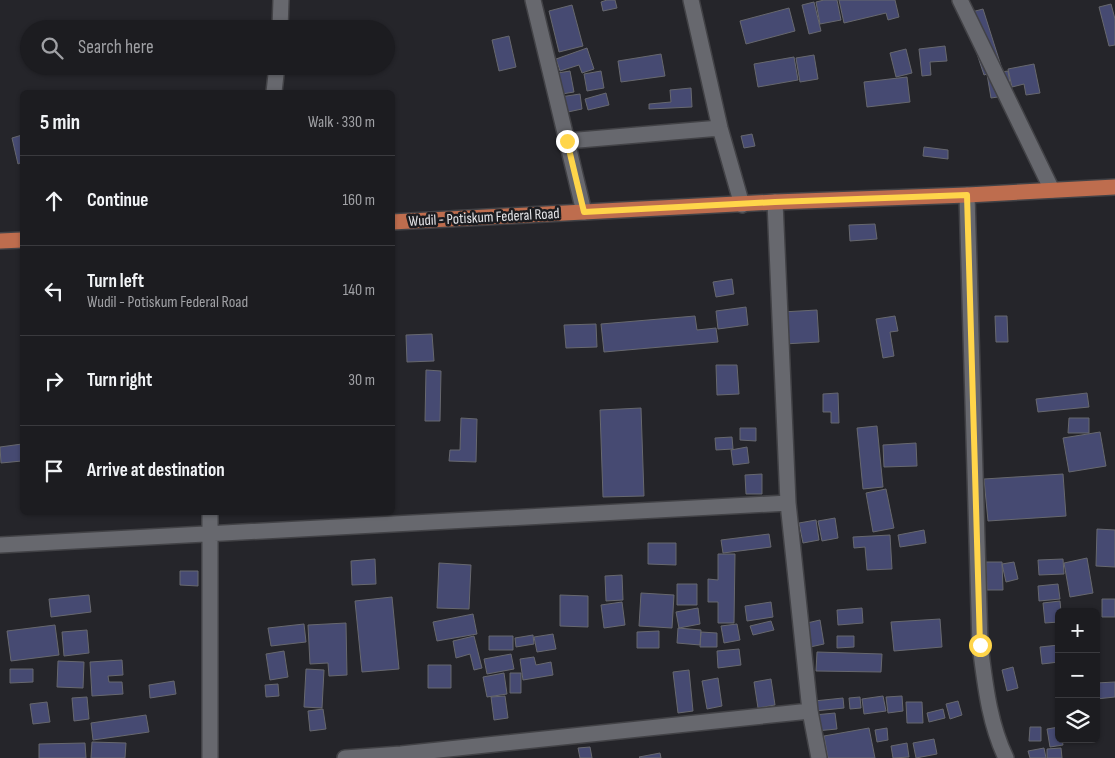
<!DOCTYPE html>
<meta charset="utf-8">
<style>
:root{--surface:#1c1c20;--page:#252529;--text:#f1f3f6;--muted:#a0a1a5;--line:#3a3a3e}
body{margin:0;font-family:"Sofia Sans Condensed",sans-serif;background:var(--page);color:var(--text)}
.controls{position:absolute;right:15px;bottom:15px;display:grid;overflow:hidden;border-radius:8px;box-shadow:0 1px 4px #0004}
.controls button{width:45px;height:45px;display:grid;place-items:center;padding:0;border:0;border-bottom:1px solid var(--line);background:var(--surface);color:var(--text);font:25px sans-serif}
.stop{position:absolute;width:15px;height:15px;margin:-11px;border:4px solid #ffd54a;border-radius:50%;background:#fff}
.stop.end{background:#ffd54a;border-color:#fff;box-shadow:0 1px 5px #0008}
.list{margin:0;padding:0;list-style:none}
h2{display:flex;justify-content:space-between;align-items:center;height:65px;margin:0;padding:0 20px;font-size:21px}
h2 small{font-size:16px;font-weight:400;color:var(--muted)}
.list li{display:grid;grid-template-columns:32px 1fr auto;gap:15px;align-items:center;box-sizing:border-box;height:90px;padding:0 20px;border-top:1px solid var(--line)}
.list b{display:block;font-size:19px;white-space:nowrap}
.list p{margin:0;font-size:16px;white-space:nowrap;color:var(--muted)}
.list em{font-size:16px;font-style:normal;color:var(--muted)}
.icon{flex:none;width:28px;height:28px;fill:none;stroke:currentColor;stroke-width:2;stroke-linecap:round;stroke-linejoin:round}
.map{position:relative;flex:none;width:1115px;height:758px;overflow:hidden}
.search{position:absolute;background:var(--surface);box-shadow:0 1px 4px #0004;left:20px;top:20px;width:375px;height:55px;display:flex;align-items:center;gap:12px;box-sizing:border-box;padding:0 18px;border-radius:28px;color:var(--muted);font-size:19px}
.panel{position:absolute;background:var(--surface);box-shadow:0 1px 4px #0004;left:20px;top:90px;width:375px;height:425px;border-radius:8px}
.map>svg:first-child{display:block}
.building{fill:#464a72;stroke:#67686e}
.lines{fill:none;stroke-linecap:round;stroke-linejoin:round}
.street-casing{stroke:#424246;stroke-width:18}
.primary-casing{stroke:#424246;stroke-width:18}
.street{stroke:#67686e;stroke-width:15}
.primary{stroke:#be6d4e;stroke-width:15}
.route{stroke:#ffd54a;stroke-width:6}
.labels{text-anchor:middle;stroke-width:5;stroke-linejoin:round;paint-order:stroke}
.street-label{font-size:15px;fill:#e5e5e8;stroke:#1b1c20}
</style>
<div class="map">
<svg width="1115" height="758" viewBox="0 0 1115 758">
<rect width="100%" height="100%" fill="#25252a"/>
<path class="building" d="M607,0H615L617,8L603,11L601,2Z
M824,0H837L841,20L820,24L816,2Z
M839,0H895L899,17L888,20L886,13L844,23Z
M814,2L821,31L809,34L802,5Z
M1111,4L1115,19V45L1109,46L1099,7Z
M572,5L583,46L559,52L549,11Z
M789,8L795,31L746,44L740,21Z
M983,9L1002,69L984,75L964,14Z
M509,36L516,67L499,71L492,40Z
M945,46L947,61L930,62L931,75L922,76L919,49Z
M587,48L594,69L582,73L579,65L560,71L556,59Z
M906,49L912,73L896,77L890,53Z
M661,54L665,76L621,82L618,61Z
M814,55L818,79L800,82L796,58Z
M794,57L798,80L758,87L754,64Z
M1034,64L1040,93L1026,95L1024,84L1012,87L1008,69Z
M570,71L574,92L562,94L558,73Z
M601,71L604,88L587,91L584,74Z
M1008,71L1012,95L991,98L987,74Z
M907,77L910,102L867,107L864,82Z
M691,88L692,107L649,109V104L671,102L670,90Z
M606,93L609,105L588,110L585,99Z
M580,94L582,109L563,113L560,97Z
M752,134L755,146L744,148L741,136Z
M22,135V162L18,164L12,138Z
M924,147L948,150V159L923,156Z
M875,224L877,239L850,241L849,225Z
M732,279L734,294L716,297L713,282Z
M746,307L748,325L718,329L716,311Z
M817,310L819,342L784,344L782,312Z
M695,316L697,330L716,328L718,342L604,352L601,324Z
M895,316L898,331L890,332L894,356L883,358L876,319Z
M995,316H1007L1008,342H996Z
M596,324L597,347L566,348L564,325Z
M432,334L434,361L407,362L406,335Z
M716,365H737L739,394L717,395Z
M426,370L441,371L440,421H425Z
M838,393L839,423H831V412H823V394Z
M1087,393L1089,407L1038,412L1036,399Z
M641,408L644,496L603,497L600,410Z
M461,418L477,419L476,462L449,461L450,450H460Z
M1069,418H1089V433H1068Z
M877,426L883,487L863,489L857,428Z
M740,428H756V441L740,440Z
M1100,432L1106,466L1069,472L1063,438Z
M732,437L733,449L716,450L715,438Z
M916,443L917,466L884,467L883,445Z
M22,444V461L1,463L0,447Z
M747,447L749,463L733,465L731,450Z
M762,474V494H746L745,475Z
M1063,474L1066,516L988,521L984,479Z
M886,489L894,528L873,532L866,493Z
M835,518L838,538L822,541L818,521Z
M816,520L819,540L803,543L799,523Z
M1097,529L1115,530V567L1096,566Z
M924,530L926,543L900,547L898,535Z
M769,534L771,547L723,553L721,540Z
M890,535L892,569L867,570L865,547L854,548L853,537Z
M648,543H676V565L648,564Z
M718,554H735L734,623H718V602H708V579L718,580Z
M1087,558L1093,593L1070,597L1064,563Z
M375,559L376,584L352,585L351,561Z
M1063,559L1064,574L1039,575L1038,560Z
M986,562H1002L1003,590H987Z
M1014,562L1018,579L1006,582L1002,564Z
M439,563L471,565L469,609L437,608Z
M180,571H198V586L180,585Z
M622,575L623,600L606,601L605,576Z
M677,584H697V605H677Z
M1058,584L1060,599L1039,601L1038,586Z
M641,593L674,595L672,628L639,626Z
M89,595L91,612L51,617L49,599Z
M560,595L588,596V627L560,626Z
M392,597L399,669L362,672L355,601Z
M1102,599H1115V617H1102Z
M1060,601L1061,612H1059V622L1045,623L1043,603Z
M622,602L625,625L604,628L601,605Z
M771,602L773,617L747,621L745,606Z
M698,608L700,624L679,628L676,612Z
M862,608L863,623L838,625L837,610Z
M473,614L477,634L437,641L433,622Z
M940,619L942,647L894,651L891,622Z
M820,620L824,644L810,647L807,623Z
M771,621L774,630L753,635L750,626Z
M346,623L347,675L329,676L328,663L310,664L308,625Z
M304,624L306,642L271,646L268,628Z
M737,624L740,640L724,643L721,626Z
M55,625L59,655L11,661L7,631Z
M678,628L701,630L700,645L677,643Z
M87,630L89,653L64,656L62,632Z
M659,631V648H637V632Z
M701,632L717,633V647H700Z
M553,634L556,649L537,652L534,637Z
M533,635L534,644L516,647L515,638Z
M474,636L482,668L474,670L470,654L456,658L453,641Z
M489,636H513V650H489Z
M837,636H854V647L837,648Z
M1059,645V662L1042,664L1040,647Z
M739,649L741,665L718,668L717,651Z
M284,651L288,677L270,680L266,654Z
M817,652L882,654L881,672L816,671Z
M511,654L514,669L487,674L484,659Z
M534,657L536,665L551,662L553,675L523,680L520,659Z
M122,660L123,675L108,676L109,682H122L123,694L92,696L90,662Z
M58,661L84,662L83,688L57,687Z
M428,665H451V688H428Z
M1013,667L1018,688L1007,691L1002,670Z
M10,669H33V682L10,683Z
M306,669L324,670L322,708L304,707Z
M689,670L693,711L678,713L673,672Z
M504,673L507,694L487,697L483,677Z
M510,673H521V693H510Z
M718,678L722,706L707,709L702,681Z
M771,679L775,705L758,708L754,682Z
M174,681L176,694L150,698L149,685Z
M1115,682V697L1096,699V683Z
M278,684L279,696L266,697L265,685Z
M505,696L508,718L494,720L491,697Z
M883,696L886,711L864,714L862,699Z
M902,696L903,711L888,713L886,697Z
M87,697L89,719L74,721L72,698Z
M860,697L861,708L850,709L849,698Z
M843,698L844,708L815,711L814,701Z
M958,701L962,715L950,719L946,704Z
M47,702L50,722L33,724L30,704Z
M906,702H922L923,723H907Z
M323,709L326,729L310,731L308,711Z
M943,709L945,718L929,722L927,713Z
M835,713L837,729L816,731L814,715Z
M146,715L149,732L93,740L91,723Z
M1030,727H1041V741H1029Z
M1059,727V739H1062L1063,745L1050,747L1047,729Z
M869,728L875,758H828L824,736Z
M887,728L888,740L877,742L875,730Z
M934,739L937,754L916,758L913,743Z
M92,742L126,743L125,758H91Z
M85,743L86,758H39V744Z
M907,743L909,757L893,758L891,746Z
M590,747L592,758H580L578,748Z
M1044,748L1046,758H1030L1028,751Z
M1061,748L1062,758H1047V749Z
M660,753L661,758H640L639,757Z"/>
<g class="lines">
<defs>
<path id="street" d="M533,0L584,212
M691,0L720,128L742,205
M960,0L1052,190
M280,29L281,0
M274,92L277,66
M567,141L720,128
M967,195L980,645C985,683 989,723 1006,758
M775,202L788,503L810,711L819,758
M210,512V758
M0,545L788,503
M345,758L401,754L810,711"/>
<path id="primary" d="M392,222L775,202L967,195L1115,187
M0,241L22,240"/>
</defs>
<use href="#street" class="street-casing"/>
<use href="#primary" class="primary-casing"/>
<use href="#street" class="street"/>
<use href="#primary" class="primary"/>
</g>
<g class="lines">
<path class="route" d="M567,141L584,212L775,202L967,195L980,645"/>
</g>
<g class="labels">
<g class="street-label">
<text transform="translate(484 217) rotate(-3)" y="5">Wudil - Potiskum Federal Road</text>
</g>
</g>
</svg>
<div class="controls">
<button>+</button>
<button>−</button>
<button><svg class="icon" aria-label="layers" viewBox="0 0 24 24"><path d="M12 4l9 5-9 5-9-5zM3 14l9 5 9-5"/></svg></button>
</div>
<div class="stop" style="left:980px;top:645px"></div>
<div class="stop end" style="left:567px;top:141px"></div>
<div class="search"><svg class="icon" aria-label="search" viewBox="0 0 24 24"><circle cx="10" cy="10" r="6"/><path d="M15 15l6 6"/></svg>Search here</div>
<section class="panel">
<h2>5 min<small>Walk · 330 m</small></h2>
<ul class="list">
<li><svg class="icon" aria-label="ahead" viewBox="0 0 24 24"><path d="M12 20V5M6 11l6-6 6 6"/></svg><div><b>Continue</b></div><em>160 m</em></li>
<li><svg class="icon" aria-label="left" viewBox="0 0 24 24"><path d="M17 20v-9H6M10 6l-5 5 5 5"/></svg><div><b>Turn left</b><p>Wudil - Potiskum Federal Road</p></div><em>140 m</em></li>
<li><svg class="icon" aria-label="right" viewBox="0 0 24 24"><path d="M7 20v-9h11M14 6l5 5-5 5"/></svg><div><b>Turn right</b></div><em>30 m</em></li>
<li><svg class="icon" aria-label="arrive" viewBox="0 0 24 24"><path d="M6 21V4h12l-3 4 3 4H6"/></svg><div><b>Arrive at destination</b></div></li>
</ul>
</section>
</div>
